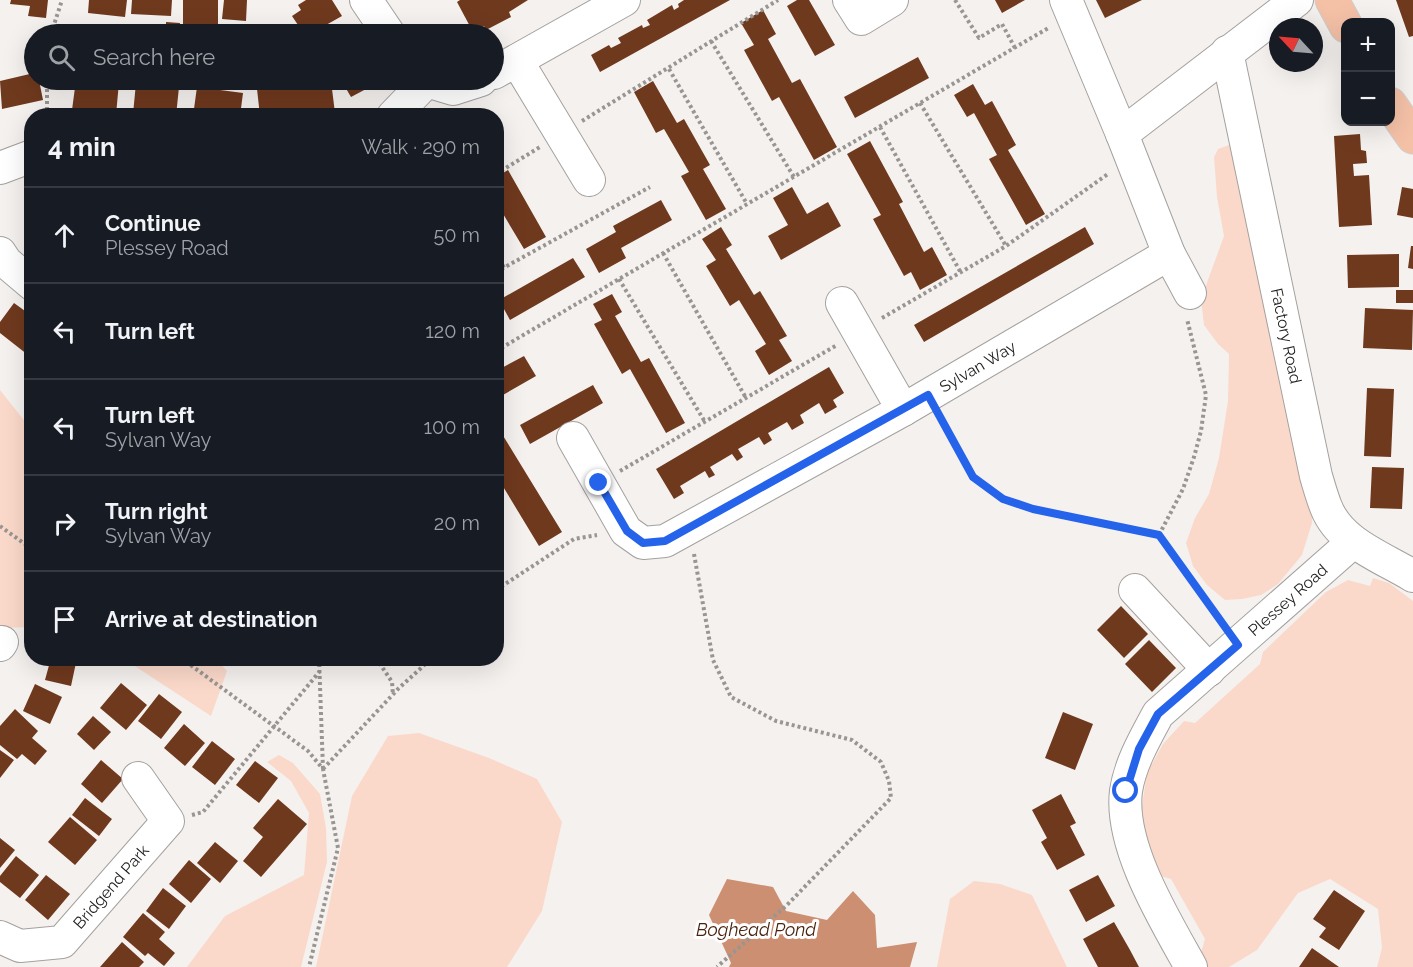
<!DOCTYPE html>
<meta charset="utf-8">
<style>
:root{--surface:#171b24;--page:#20242c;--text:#f1f3f6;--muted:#9ea1a6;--line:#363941}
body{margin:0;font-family:Raleway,sans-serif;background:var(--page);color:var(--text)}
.controls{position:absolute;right:18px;top:18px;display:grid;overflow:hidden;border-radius:12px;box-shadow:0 6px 24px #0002}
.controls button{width:54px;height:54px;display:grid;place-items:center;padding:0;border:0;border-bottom:2px solid var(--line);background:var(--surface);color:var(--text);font:30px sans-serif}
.compass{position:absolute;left:1269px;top:18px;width:54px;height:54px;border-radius:50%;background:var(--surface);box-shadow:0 6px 24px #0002;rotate:296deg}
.stop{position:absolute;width:18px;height:18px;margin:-14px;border:4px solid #2563eb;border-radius:50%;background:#fff}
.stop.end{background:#2563eb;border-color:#fff;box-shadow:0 2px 6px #0008}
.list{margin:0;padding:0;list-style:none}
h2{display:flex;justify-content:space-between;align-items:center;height:78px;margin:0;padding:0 24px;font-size:26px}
h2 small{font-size:20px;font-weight:400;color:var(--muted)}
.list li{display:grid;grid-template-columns:39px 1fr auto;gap:18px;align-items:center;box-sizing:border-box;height:96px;padding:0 24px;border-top:2px solid var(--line)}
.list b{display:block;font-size:22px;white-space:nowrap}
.list p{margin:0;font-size:20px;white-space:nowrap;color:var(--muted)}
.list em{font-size:20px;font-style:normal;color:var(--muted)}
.icon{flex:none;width:33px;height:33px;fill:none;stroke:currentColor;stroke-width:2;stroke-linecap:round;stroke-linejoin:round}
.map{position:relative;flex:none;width:1413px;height:967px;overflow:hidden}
.search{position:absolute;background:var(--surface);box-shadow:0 6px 24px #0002;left:24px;top:24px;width:480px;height:66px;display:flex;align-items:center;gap:15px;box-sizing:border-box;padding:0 21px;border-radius:33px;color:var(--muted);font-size:22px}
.panel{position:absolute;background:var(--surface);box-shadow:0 6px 24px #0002;left:24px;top:108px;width:480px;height:558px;border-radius:24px}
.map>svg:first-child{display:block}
.green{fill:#fbd9ca}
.water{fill:#cc8f72}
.building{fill:#6f391e}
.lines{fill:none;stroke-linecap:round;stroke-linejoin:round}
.minor-casing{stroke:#a4a19f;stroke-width:34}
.major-casing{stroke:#cfcece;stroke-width:35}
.path{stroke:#989593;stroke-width:4;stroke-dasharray:3 3;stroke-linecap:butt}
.minor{stroke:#fff;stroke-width:32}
.major{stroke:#f4c1a7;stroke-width:33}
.route{stroke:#2563eb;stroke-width:8}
.labels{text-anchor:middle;stroke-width:6;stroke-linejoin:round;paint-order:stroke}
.street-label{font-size:16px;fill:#232221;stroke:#fff}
.water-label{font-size:18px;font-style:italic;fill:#4b230d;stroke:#fff}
</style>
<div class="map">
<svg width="1413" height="967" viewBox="0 0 1413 967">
<rect width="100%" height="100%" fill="#f5f1ef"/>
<path class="green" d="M1229,145L1235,153L1312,497V523L1302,555L1278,584L1261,595L1242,599L1225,600L1207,585L1193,566L1186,543L1195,518L1209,494L1219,458L1228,401L1229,354L1218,344L1204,325L1201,299L1224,236L1217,197L1214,157L1218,149Z
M0,390L31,429V627L0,628Z
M1373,578L1389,583L1413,601V967H1377L1382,948L1378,909L1330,879L1298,893L1257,950L1229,967H1204L1199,959L1205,939L1171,879L1157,875L1144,842L1141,812L1147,773L1163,744L1184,721L1195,723L1260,664L1263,652L1326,592L1348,580L1370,586Z
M124,659H216L227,671L211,716Z
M419,733L489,758L537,779L562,822L542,911L507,967H316L352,796L388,736Z
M279,755L293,763L320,794L326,828L327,862L301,967H187L225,916L304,875L309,813L291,781L267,762Z
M974,881L1000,884L1032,895L1067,967H937L950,899Z"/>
<path class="water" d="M727,879L773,887L786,911L827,920L853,891L875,915L877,948L917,942L910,967H729L731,963L709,915Z"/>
<path class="building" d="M11,0H48L46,18L28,16L30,6L10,4Z
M89,0H127L125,17L88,13Z
M132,0H172L171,16L131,14Z
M183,0H218V25H183Z
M224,0H247L246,21L222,19Z
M306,0H332L342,16L310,34H304L292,16L301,10L298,5Z
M460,0H528L509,12L511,17L486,30L484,26L473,32L457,2Z
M684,0H730L600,72L591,55L609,45L611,48L621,43L618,38L642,25L643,28L650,25L647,20L672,5L674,10L679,7L678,4Z
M797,0H809L835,45L815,56L787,6Z
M995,0H1025L1002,13Z
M1096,0H1142L1105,18Z
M1396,0H1413V36L1409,37Z
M763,10L776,34L768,39L792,83L800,79L837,147L814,160L779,97L772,101L744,50L754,45L741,23Z
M166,22L180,23L179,34H166Z
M918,57L929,78L855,118L844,97Z
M34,73V80H39L43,100L2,109L0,81Z
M76,80L119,82L116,115L72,110Z
M341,80H383L351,97Z
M331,81L335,113L311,116H260L257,89Z
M653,81L677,123L684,119L710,165L703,169L726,209L706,220L681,176L689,172L664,129L656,133L634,92Z
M136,83L179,87L176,116L133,114Z
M973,84L985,105L992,101L1016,145L1008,150L1045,214L1026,225L989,159L997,155L974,113L967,117L954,95Z
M197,87L243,93L240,116H193Z
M1360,134L1361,150L1366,151L1367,163L1353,164L1354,176L1369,175L1372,225L1339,227L1334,136Z
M870,141L903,202L899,204L924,252L932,247L947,275L920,290L911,272L904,276L873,219L881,215L847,154Z
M508,170L546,237L524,249L496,202V177Z
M792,187L807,214L828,202L841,226L781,260L768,236L788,225L773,198Z
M1402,187L1413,189V218L1397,215Z
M661,200L672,220L621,248L626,258L599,273L586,249L616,232L613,226Z
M721,227L732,245L726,249L754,295L760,291L787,336L779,340L792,361L769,375L755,351L766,344L739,300L730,306L706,266L716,260L702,239Z
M1085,227L1094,244L924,342L914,325Z
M1411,246H1413V269L1408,268Z
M1399,254V287L1348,288L1347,255Z
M573,258L585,277L510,320L499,300Z
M1396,290H1413V303H1396Z
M612,294L622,312L615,316L641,362L649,358L685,423L666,433L630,369L622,374L594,324L602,320L593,304Z
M14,303L32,316V351L28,355L0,333V322Z
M1365,308L1413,310L1412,350L1363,348Z
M524,356L536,376L496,399V371Z
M829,367L844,393L833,400L837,407L825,414L819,403L800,415L804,423L792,430L787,422L768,433L772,440L764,445L759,437L738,449L743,457L737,461L732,454L710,467L715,475L709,478L705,471L680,486L684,493L674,499L656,469Z
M593,385L603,403L530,444L520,425Z
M1367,388L1394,389L1391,457L1364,456Z
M502,434L562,532L539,546L496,475V438Z
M1372,467L1404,468L1402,509L1370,508Z
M1121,606L1148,634L1124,658L1097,630Z
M1149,640L1176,668L1152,692L1125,664Z
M51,658H77L71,686L45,680Z
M121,683L147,705L126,730L100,708Z
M35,684L62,697L50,724L23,711Z
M159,694L182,712L161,739L138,721Z
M15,709L38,731L32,738L47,751L35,765L22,754L17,759L0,745V726Z
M1063,712L1093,724L1075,770L1045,758Z
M93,716L111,732L94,750L77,734Z
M184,724L205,743L185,766L164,748Z
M212,741L235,759L215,785L192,767Z
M0,750L14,760L0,778Z
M101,760L123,779L102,803L81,784Z
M255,761L278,778L259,803L236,785Z
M1061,794L1076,823L1070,826L1085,855L1057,870L1041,842L1047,838L1032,810Z
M85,798L112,819L99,836L72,815Z
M278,799L307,824L261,877L243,861L263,837L253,828Z
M70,817L97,840L75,865L48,842Z
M0,838L15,850L0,868Z
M215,842L238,861L220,883L197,863Z
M16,856L39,875L20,898L0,882V876Z
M189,860L211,879L191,903L169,884Z
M46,875L70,894L48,920L25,900Z
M1098,875L1115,906L1086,922L1069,890Z
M163,888L186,906L169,929L146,911Z
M1334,890L1365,911L1339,950L1319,937L1326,928L1313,919Z
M143,913L165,932L159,939L175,953L164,966L148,953L145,956L123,937Z
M1114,922L1130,950L1139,967H1098L1083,939Z
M122,942L144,962L139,967H100Z
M1312,948L1339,967H1299Z"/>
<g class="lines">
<defs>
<g id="minor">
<path d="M366,0L389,34"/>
<path d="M849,0L861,19L892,0"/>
<path d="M1066,0L1122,134L1169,254L1190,293"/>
<path id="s1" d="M1227,52L1316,476C1319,486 1322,497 1326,507C1340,543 1382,557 1413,576"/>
<path d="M517,61L589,180"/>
<path d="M494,73L624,0"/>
<path d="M423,80L453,89L481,80"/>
<path d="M393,116L426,82"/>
<path d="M1122,134L1297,0"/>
<path d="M0,168L32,156"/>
<path d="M0,253L6,262L32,284"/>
<path d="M842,303L903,410"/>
<path id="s2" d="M573,438L626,531L643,543L665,541L903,410L1169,254"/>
<path d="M1135,590L1209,670"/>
<path d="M0,645L2,642"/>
<path id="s3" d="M0,937L20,946L62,942L168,821L138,778"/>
<path id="s4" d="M1191,967C1165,920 1119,846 1126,791C1130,764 1145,738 1158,714L1353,542"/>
</g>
<path id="major" d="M1332,0L1346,26
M1390,104L1413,137"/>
</defs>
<use href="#minor" class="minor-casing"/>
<use href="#major" class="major-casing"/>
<path class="path" d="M955,0L979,38L1002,24L1015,48
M51,34L62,0
M711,41L794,177
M669,69L747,204
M920,103L1006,246
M47,116V80
M582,121L778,0
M880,127L961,273
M496,174L540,147
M663,253L746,398
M496,255L505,269
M496,272L650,187
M619,279L705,422
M882,318L1006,246L1108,174
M496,351L1050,27
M940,417L973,477L1003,499L1033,509L1159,535L1222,622
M620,471L837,345
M0,526L32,549
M1159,535L1183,489L1194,457L1201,431L1206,395L1187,319
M694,554L713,660L731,697L776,721L852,740L881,762L889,781L891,798L787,905L717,967
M496,590L574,539L597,535
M181,658L308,751L323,769L338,848L309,967
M319,658L323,769
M376,658L392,682L393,695
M323,769L398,689L432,658
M192,815L203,812L320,671"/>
<use href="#minor" class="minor"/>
<use href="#major" class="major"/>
</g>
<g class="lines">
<path class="route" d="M599,483L627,531L643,543L665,541L928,395L973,477L1003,499L1033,509L1159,535L1238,645L1158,714L1139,749L1126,791"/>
</g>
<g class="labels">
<g class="street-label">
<text dy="6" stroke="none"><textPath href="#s1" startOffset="290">Factory Road</textPath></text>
<text dy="6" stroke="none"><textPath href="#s2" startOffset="508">Sylvan Way</textPath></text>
<text dy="6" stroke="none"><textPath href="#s4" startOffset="447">Plessey Road</textPath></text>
<text dy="6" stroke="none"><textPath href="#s3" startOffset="138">Bridgend Park</textPath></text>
</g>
<g class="water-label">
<text x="756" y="936">Boghead Pond</text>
</g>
</g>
</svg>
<div class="controls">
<button>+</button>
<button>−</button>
</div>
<svg class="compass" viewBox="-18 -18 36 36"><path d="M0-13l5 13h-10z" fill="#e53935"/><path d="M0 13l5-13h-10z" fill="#9ea1a6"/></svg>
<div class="stop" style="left:1126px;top:791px"></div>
<div class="stop end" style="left:599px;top:483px"></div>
<div class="search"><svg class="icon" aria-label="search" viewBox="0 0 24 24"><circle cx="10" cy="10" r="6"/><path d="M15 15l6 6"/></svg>Search here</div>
<section class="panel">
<h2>4 min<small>Walk · 290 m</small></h2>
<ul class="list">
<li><svg class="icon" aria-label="ahead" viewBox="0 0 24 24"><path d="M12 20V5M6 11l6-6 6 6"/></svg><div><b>Continue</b><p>Plessey Road</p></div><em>50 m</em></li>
<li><svg class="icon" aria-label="left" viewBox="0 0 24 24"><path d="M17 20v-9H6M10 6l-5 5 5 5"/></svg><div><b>Turn left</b></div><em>120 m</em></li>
<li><svg class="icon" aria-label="left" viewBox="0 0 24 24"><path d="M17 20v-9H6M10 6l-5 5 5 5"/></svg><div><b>Turn left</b><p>Sylvan Way</p></div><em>100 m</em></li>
<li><svg class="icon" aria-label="right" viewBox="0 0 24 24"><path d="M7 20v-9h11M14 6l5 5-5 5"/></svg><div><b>Turn right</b><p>Sylvan Way</p></div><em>20 m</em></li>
<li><svg class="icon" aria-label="arrive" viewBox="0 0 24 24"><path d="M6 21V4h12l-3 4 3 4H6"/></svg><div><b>Arrive at destination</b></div></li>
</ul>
</section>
</div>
